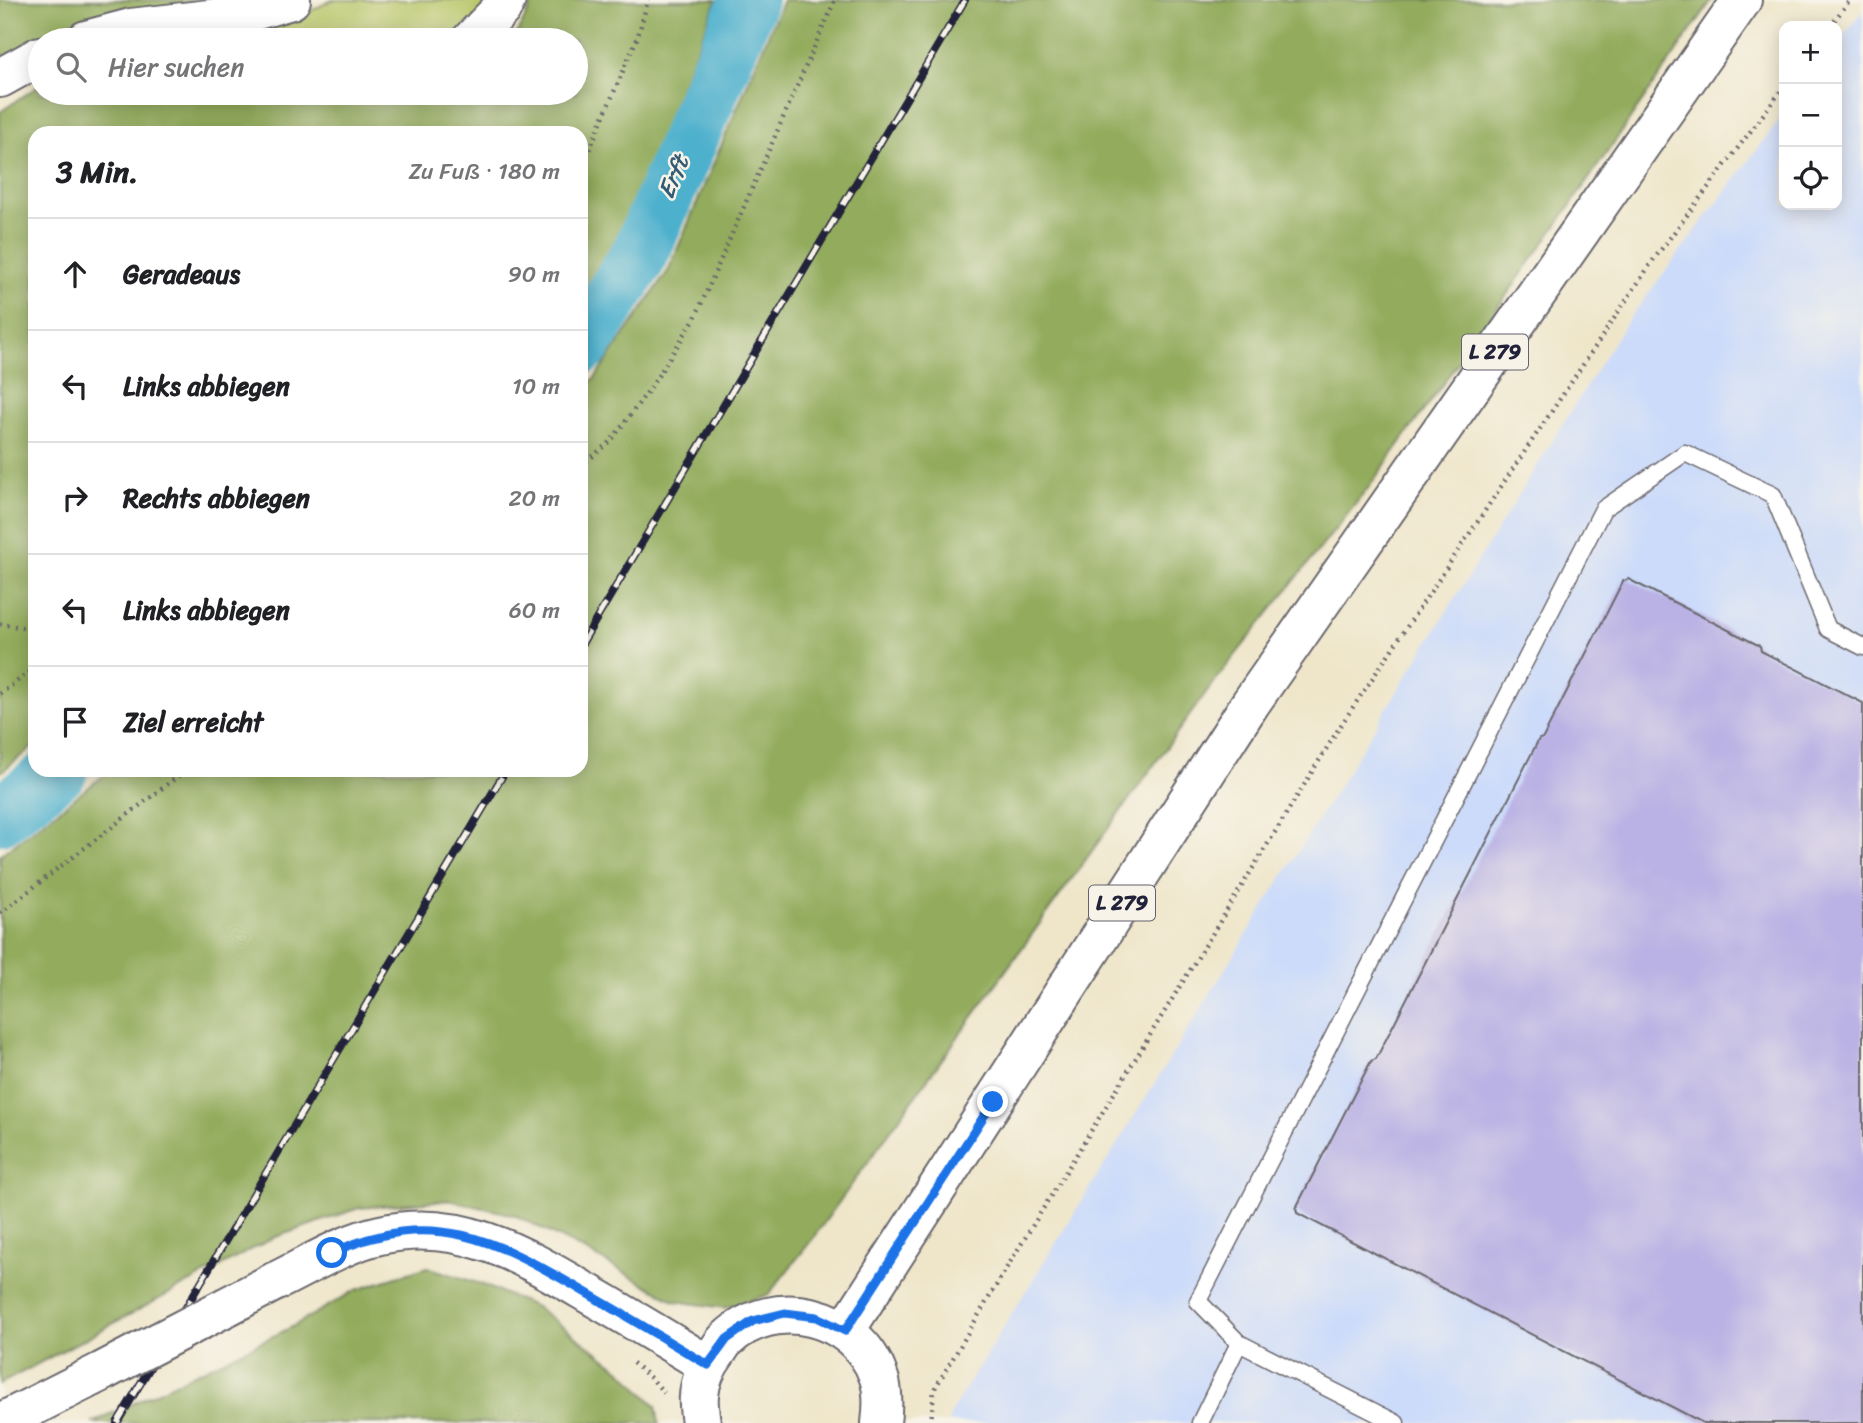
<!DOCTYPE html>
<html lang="de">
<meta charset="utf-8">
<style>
:root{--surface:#fff;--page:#f2f2f2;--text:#202124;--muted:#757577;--line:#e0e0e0}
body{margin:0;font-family:Sriracha,sans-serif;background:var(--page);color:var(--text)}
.controls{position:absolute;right:21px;top:21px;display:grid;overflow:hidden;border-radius:14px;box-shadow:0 4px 18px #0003}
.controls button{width:63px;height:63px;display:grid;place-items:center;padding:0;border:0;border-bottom:2px solid var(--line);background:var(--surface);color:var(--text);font:35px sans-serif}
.stop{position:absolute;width:21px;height:21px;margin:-16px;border:5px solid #1a73e8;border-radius:50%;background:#fff}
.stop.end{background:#1a73e8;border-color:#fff;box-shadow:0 2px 7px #0008}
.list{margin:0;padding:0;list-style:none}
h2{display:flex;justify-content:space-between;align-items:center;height:91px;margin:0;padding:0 28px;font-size:30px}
h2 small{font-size:23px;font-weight:400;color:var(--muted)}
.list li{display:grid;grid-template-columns:46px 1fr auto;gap:21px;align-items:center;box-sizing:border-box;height:112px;padding:0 28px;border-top:2px solid var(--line)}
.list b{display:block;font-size:26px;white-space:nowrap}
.list em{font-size:23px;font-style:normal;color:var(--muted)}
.icon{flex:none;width:38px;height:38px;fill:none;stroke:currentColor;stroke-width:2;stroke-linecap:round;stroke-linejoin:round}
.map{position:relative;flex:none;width:1863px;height:1423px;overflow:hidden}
.search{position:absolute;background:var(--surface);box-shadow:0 4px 18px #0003;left:28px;top:28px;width:560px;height:77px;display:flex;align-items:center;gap:18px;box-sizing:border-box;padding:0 24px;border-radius:38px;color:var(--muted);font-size:26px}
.panel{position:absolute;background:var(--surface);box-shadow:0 4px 18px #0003;left:28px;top:126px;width:560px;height:651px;border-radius:21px}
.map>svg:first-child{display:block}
.built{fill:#ccdbfa}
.green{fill:#b8c668;stroke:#6d7452;stroke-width:2}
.forest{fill:#92ab5c;stroke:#5a664c;stroke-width:2}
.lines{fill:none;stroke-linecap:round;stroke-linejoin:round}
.river{stroke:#4eb0cd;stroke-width:58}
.building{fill:#bab2e4}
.service-casing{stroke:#6a676d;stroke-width:19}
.secondary-casing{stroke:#6a676d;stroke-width:42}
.primary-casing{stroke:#6a676d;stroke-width:42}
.path{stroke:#6a676d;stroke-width:4.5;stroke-dasharray:2 5;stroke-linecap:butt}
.service{stroke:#fff;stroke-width:16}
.secondary{stroke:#fff;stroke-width:38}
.primary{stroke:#fff;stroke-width:38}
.rail-casing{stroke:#22223b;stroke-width:8}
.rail{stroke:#f7f3e8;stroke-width:5;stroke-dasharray:16;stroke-linecap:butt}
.secondary-bridge-casing{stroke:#6a676d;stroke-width:42;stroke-linecap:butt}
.secondary-bridge{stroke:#fff;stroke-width:38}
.route{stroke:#1a73e8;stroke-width:9}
.labels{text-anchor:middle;stroke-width:5;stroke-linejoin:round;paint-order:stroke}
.shield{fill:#f7f3e8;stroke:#62616f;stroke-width:2}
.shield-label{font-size:21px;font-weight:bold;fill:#22223b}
.water-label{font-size:24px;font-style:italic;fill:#345b75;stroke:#f7f3e8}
</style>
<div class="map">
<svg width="1863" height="1423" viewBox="0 0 1863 1423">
<rect width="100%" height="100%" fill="#f7f3e8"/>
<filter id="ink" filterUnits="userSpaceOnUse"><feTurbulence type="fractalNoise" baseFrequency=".0143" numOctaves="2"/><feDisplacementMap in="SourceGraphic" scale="14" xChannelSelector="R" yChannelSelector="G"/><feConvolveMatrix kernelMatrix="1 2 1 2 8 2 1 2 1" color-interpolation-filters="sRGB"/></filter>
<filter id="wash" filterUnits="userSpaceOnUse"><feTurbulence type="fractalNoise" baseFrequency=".00686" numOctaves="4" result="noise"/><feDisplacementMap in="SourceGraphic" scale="28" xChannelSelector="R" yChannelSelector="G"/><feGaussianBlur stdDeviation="1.57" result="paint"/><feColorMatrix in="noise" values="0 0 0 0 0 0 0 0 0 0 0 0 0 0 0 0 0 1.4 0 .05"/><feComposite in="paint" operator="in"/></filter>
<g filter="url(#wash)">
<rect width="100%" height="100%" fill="#efe6ca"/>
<path class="built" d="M1863,10V1423H949L951,1412L1623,327L1784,114V205H1837V45Z"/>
<path class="green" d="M332,0H492L470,27L450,40H227L212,35L293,20Z"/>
<path class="forest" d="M0,0H212L53,29L0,59Z
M534,0H717L615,249L581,299V133H35V745L0,773V112L40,85V93H297L337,102L407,99L421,93H576V40H509L516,35Z
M783,0H1712L1566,212L1369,487L1210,687L811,1241L768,1295L725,1308L675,1301L584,1250L515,1215L448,1200L359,1208L273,1238L0,1384V855L111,770H581V389L595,378L668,271Z
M427,1267L481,1284L536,1307L621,1370L656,1406L659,1423H92L288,1329L356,1290Z"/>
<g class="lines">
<path class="river" d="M581,346L640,254L749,0
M0,816L59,770"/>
</g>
<g id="blocks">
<path class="building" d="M1628,579L1760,646L1761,651L1863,703V1423H1703L1297,1213L1296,1208L1371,1061L1376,1059L1539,739L1543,738L1623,581Z"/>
</g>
</g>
<g filter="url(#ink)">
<use href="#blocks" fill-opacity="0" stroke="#6a676d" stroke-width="2"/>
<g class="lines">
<defs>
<path id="service" d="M1200,1423L1239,1343
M1396,1423L1239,1343L1198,1301L1603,509L1685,453L1773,495L1828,629L1863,647"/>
<path id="secondary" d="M86,40L131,28L236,16L291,0
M471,40L502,8L506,0
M0,78L40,56
M274,1282C308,1266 343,1243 380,1235C461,1217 522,1255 589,1294C629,1317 668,1341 708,1365
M0,1423L103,1371"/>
<path id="primary" d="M845,1331L1250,704L1742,0
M701,1423C700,1414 698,1405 699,1396C700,1380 708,1364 717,1352C720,1348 723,1342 727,1339C774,1294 856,1314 878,1375C884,1390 883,1407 881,1423"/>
</defs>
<use href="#service" class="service-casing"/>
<use href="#secondary" class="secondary-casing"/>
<use href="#primary" class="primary-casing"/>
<path class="path" d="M1830,26L1850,0
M581,169L638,36L648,0
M581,466L611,441L651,387L695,318L835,0
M0,624L35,629
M0,694L35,668
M0,913L186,770
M633,1363L653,1380L664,1393
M931,1423L934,1390L1009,1264L1341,725L1654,259L1784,87"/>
<use href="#service" class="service"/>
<use href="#secondary" class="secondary"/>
<use href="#primary" class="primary"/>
<defs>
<path id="rail" d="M581,645L965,0
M117,1423L506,770"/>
</defs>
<use href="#rail" class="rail-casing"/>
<use href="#rail" class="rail"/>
<defs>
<path id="secondary-bridge" d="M103,1371L274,1282"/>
</defs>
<use href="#secondary-bridge" class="secondary-bridge-casing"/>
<use href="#secondary-bridge" class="secondary-bridge"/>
</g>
</g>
<g class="lines" filter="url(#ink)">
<path class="route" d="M332,1253C432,1206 496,1240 583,1291C625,1315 666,1340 708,1365L727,1339L753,1321L785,1313L817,1317L845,1331L993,1102"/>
</g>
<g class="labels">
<g class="shield">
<rect x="1462" y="334.5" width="66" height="35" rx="5"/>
<rect x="1089" y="885.5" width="66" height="35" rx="5"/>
</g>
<g class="shield-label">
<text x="1495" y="359">L 279</text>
<text x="1122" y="910">L 279</text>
</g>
<g class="water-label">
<text transform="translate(673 177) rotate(-67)" y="8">Erft</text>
</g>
</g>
</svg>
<div class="controls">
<button>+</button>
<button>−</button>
<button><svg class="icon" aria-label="locate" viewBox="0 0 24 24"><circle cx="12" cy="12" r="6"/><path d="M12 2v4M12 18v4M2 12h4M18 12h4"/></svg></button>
</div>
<div class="stop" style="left:332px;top:1253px"></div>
<div class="stop end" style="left:993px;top:1102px"></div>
<div class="search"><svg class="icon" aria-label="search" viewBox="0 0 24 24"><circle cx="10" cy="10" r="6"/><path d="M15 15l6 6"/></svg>Hier suchen</div>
<section class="panel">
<h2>3 Min.<small>Zu Fuß · 180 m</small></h2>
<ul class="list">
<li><svg class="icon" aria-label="ahead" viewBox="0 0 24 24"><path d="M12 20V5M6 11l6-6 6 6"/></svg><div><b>Geradeaus</b></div><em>90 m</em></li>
<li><svg class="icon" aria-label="left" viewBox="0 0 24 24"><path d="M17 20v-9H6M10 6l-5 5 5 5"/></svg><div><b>Links abbiegen</b></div><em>10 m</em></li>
<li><svg class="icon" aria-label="right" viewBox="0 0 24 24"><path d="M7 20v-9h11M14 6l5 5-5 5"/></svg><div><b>Rechts abbiegen</b></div><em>20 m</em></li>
<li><svg class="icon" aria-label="left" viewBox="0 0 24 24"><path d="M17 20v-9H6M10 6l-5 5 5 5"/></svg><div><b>Links abbiegen</b></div><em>60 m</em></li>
<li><svg class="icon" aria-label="arrive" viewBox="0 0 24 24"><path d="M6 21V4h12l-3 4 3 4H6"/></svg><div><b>Ziel erreicht</b></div></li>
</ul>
</section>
</div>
